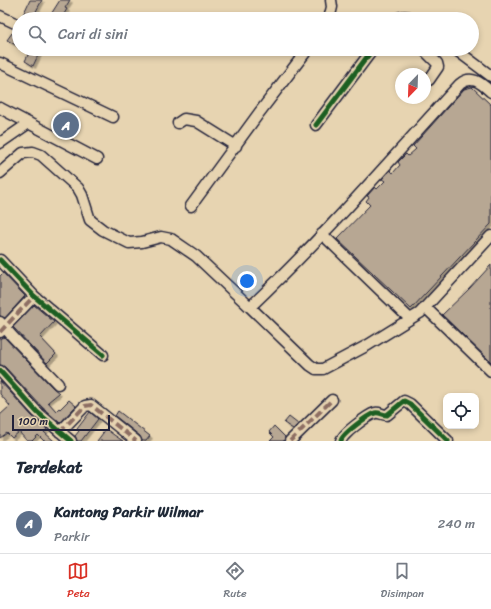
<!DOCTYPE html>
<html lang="id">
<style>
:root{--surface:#fff;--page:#f6f6f7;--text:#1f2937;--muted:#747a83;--line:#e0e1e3;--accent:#d93025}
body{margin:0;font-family:Sriracha,sans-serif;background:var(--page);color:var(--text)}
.controls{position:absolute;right:12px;bottom:12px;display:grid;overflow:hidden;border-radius:8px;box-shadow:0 2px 6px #0003}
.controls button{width:36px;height:36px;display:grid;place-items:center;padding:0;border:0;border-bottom:1px solid var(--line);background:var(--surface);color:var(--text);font:20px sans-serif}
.compass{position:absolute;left:395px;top:68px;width:36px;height:36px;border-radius:50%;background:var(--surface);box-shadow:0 2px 6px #0003;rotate:203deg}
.scale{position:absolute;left:12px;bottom:10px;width:98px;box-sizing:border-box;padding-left:4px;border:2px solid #22223b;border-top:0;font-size:11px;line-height:14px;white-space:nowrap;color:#22223b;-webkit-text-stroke:3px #e7d4b1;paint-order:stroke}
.you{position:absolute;left:247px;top:281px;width:14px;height:14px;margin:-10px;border:3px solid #fff;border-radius:50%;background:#1a73e8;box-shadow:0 0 0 6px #1a73e833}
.badge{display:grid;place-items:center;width:26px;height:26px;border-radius:50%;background:var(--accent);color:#fff;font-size:13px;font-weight:700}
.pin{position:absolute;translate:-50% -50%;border:2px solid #fff;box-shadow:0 1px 4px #0006}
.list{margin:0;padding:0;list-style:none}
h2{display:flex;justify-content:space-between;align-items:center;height:52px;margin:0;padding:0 16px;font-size:17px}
h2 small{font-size:13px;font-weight:400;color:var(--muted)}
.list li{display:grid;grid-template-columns:26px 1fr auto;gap:12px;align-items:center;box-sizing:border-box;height:60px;padding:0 16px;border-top:1px solid var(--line)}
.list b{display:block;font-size:15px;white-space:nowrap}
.list p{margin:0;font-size:13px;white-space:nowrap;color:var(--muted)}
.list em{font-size:13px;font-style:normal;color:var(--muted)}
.icon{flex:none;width:22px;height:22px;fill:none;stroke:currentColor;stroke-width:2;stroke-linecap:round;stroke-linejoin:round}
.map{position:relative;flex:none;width:491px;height:441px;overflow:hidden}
.search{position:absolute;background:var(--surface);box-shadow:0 2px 6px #0003;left:12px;right:12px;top:12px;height:44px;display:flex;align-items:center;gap:10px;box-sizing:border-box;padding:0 14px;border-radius:22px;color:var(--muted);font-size:15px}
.sheet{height:112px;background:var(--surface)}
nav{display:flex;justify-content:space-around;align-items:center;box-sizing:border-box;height:56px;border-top:1px solid var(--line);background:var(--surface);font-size:11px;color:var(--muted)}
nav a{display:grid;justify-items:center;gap:2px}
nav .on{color:var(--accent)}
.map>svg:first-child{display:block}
.building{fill:#b7a793;stroke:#22223b;filter:url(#shadow)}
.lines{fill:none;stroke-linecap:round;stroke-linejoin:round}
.minor-casing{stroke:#22223b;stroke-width:13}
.minor{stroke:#e7d4b1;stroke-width:10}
.quiet{stroke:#8d6e63;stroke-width:4;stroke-dasharray:8 4;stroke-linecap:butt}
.cycleway-casing{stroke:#e7d4b1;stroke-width:8}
.cycleway{stroke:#1b5e20;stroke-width:5}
</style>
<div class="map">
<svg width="491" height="441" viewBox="0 0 491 441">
<defs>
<filter id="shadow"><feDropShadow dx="2.5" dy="2.5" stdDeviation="0" flood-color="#0004"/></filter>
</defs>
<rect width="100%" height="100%" fill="#e7d4b1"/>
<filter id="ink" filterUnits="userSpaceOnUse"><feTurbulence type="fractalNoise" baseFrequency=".025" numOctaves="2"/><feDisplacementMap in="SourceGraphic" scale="8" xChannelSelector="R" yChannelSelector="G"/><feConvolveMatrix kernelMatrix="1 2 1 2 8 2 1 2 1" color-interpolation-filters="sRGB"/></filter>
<g filter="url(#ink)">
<path class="building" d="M30,0H42L32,19H21Z
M60,0H70L65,8L67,9L61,19H48Z
M12,33L19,37V47L7,40Z
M31,49H41L33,66L25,61Z
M472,87L491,105V224L411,309L337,239L370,205L366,201L369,197L367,196L375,187L377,189L385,181L382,179L390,170L393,173L400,165L398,162L406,154L408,156L416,149L413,146L464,89Z
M491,265V362L442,315L469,289Z
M3,273L25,296L5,318L0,316V276Z
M34,305L54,322L40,337L56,354L47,363L13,327Z
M4,337L53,388L59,393L48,402L56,411L59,408L60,409L69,400L76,406L60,423L42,407L5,367L0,365V338Z
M0,381L32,416L47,429L44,432L54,441H44L38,435L32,441H27L19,432L12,438L7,433L0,438V415L10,406L0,394Z
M118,411L150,436L146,441H142L140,436L115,416Z
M90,412L98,419L81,441H77L75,436L79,431L77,429Z
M289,417L298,424L293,429L284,423Z
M274,426L285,437L284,441H270L274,437L269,432Z
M106,429L114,435L123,441H97Z"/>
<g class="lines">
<defs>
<path id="minor" d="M0,16L19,25
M329,19L332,7L331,0
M397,19C403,15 408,16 414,19
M423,49L437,63L438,67L429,80
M455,49L491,76
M0,63L113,117
M0,108L97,159
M178,123L184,119L196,121L236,146
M316,125L373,49
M0,143L29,123
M0,173L23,153L33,152L41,155L78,188L82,195L90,220L103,230L129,243L142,242L161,237L171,239L196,256L250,307C324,237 391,159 460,84C472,74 482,84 491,92
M191,206L259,113L308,49
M322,234L410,319L420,313L491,236
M0,260L34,296L103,355
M250,307L310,365L316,369H323L368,345L410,319
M425,307L491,371
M0,322L12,336L58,384
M0,332L34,296
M0,371L37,412L71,441
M60,432L85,406L91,405L136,441
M290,441L332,400
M341,441C341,435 368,415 375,413C379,412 383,415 387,415L404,401L410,404L448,441"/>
</defs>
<use href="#minor" class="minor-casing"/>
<use href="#minor" class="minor"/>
<path class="quiet" d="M0,332L34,296
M60,432L85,406L91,405L136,441
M290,441L332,400"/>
<defs>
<path id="cycleway" d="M316,125L373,49
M0,260L34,296L103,355
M0,371L37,412L71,441
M341,441C341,435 368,415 375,413C379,412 383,415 387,415L404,401L410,404L448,441"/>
</defs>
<use href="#cycleway" class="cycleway-casing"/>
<use href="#cycleway" class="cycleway"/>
</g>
</g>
</svg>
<div class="controls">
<button><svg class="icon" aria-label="locate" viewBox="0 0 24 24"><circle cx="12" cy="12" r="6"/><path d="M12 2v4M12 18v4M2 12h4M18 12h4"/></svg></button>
</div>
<svg class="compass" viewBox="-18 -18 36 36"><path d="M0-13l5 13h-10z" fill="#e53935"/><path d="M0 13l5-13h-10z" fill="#747a83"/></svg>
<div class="scale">100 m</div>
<div class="you"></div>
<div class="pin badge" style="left:66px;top:125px;background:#5c6f8a">A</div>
<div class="search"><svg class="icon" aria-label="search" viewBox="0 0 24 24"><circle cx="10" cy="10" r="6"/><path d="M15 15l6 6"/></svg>Cari di sini</div>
</div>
<section class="sheet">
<h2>Terdekat<small></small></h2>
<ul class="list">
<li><span class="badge" style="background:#5c6f8a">A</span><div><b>Kantong Parkir Wilmar</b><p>Parkir</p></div><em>240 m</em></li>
</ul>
</section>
<nav>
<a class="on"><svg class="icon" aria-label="map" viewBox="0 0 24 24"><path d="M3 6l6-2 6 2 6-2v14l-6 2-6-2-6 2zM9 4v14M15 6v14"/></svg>Peta</a>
<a><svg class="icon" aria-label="directions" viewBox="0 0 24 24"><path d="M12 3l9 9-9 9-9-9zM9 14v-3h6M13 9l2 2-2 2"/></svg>Rute</a>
<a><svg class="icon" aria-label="saved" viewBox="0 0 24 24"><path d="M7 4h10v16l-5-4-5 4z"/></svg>Disimpan</a>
</nav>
